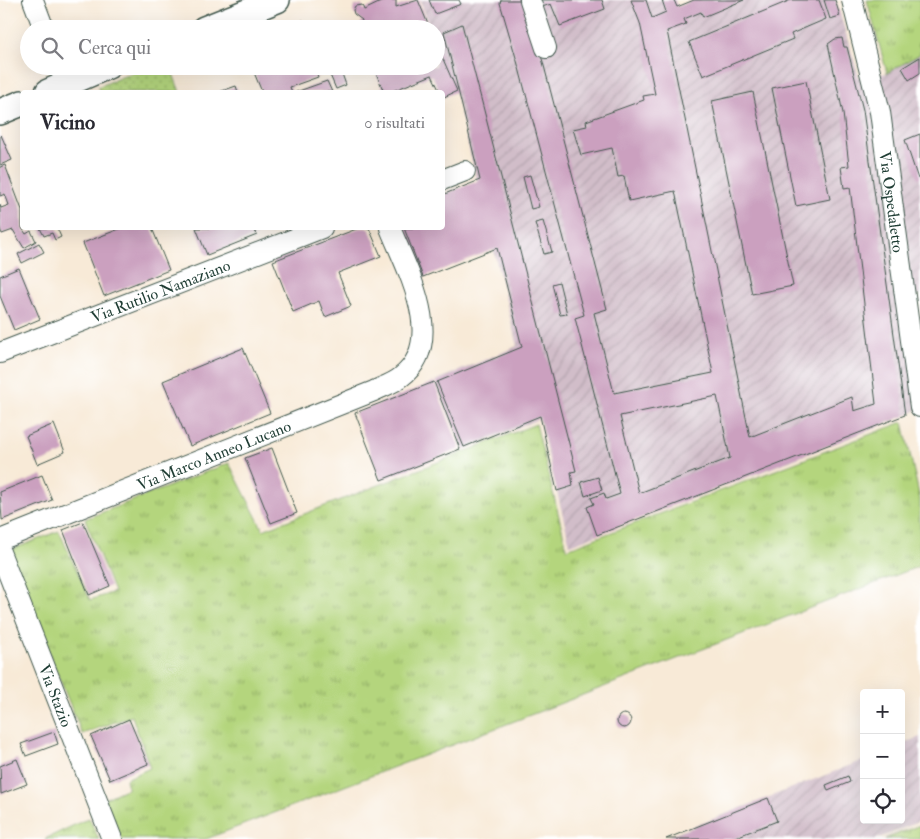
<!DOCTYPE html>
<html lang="it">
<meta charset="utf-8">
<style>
:root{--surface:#fff;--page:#f2f2f3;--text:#2b2b33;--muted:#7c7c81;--line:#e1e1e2}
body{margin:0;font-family:"IM FELL Double Pica",serif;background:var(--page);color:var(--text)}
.controls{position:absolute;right:15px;bottom:15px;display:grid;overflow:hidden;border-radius:5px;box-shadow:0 5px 20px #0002}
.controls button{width:45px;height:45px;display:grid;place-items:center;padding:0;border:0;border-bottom:1px solid var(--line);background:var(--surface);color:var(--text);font:25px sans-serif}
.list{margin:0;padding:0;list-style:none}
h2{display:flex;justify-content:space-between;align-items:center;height:65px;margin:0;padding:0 20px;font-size:21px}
h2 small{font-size:16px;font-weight:400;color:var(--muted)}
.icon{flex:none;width:28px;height:28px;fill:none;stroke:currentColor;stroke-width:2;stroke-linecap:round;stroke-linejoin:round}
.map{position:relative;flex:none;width:920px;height:839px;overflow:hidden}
.search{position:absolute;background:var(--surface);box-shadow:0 5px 20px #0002;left:20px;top:20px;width:425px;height:55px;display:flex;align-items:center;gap:12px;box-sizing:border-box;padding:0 18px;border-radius:28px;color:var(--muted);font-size:19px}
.panel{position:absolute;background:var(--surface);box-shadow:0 5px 20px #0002;left:20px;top:90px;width:425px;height:140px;border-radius:5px}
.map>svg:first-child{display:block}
.industrial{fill:url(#industrial-furrows)}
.grass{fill:url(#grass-tufts);stroke:#6a8958}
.park{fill:url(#park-dots);stroke:#6a8958}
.building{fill:#cba0bf;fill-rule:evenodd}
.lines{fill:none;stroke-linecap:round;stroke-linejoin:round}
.minor-casing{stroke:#40574c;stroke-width:22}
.tertiary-casing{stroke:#40574c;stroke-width:28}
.minor{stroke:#fff;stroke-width:20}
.tertiary{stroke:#fff;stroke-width:25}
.labels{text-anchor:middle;stroke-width:5;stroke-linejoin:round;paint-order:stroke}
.street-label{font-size:16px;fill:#1f3d34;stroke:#fff}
</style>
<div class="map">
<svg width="920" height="839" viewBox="0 0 920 839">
<defs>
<pattern id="industrial-furrows" width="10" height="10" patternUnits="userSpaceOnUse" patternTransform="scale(1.25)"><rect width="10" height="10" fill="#d1bdc9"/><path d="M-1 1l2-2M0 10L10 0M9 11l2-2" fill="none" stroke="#b3a3ad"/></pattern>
<pattern id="grass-tufts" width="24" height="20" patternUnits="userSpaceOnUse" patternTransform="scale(1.25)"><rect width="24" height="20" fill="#b4d57d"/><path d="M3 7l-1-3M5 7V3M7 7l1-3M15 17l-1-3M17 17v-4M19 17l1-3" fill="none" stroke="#92ae67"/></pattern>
<pattern id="park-dots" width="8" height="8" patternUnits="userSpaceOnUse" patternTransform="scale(1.25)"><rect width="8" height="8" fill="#b4d57d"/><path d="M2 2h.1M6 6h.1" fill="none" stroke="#92ae67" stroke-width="1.8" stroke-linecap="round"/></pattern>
</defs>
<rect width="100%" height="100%" fill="#fff"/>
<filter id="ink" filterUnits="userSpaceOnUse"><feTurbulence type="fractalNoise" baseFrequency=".02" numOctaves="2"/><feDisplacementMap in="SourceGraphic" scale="10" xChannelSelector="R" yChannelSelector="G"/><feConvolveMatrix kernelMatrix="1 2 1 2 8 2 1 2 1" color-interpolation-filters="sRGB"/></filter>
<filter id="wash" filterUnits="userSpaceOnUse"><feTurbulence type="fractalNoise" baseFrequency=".0096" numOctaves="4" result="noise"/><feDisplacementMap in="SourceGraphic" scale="20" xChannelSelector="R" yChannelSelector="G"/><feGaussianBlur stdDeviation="1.12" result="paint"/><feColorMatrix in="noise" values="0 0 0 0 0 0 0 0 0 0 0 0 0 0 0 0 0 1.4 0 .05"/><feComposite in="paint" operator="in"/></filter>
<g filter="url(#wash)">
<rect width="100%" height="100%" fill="#f8ead7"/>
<path class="industrial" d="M420,0H675L677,7L694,0H836L859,77L887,73L920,54V295H914L920,407L910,414L876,428L570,545L539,419L463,450L435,381L517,346L456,96L436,43V29H431Z
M920,737V821L876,839H661L864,760V820H901V745Z"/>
<path class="grass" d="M867,0H920V54L887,73Z
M903,422L920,499V566L206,839H122L104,799L128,788L126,779L150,768L132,716L82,734L8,551L59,531L90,600L114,592L85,519L229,463L263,530L536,424L567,549Z
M89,818L99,839H45Z
M920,825V839H885Z"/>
<path class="park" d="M148,66H170L180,92H100L98,87Z"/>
<g id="blocks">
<path class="building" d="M385,0H396V7L418,0L430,29H359L362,20L354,14L353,10L355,6L362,5L364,10Z
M429,0H459L461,4L435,14Z
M501,0H523L543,62L607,309L594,313L614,393L713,373L675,191L629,201L624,176L618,177L612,148L581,155L573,129L587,126L586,121L644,100L643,96L655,94L640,23L631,0H646L652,18L666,12L662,0H674L677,7L694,0H744L703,17L701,12L684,19L686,24L667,31L750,437L852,397L854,411L876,404L850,187L844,188L841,167L849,166L843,113L828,44L835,39L842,38L844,47H847L863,110L905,415L597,535L587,507L594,504L591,498L604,493L606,499L620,494L575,318L584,315L519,68L500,3ZM717,396L730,458L639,493L620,416Z
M540,0H602L605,9L560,26L551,4L542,7Z
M791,0H819L826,19L791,34L793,39L703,76L689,42Z
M824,0H835L840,16L830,19Z
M303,20L307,29H295L293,24Z
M265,23L267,29H251Z
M462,24L576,471L571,472L573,486L557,491L540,416L464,447L437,382L522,347L497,248L423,277L404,228H442V195L480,180L444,32Z
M436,43L457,91L442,98V92H440L432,75L390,92H384L373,66H436Z
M920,57V73L909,80L902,68Z
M265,66H314L318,77L290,87L292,92H262L253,70Z
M341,71L346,85L336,89L330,75Z
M327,81L332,92H296Z
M806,81L830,199L796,206L772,88Z
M236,86L238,92H219Z
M753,92L793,286L752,294L712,101Z
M920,134V178L918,179L905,140Z
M1,135L12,160L0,165V136Z
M5,165L22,210V228L26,234L31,231L36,241L24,248L13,230L2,234L0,229V205L1,208L9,205L5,194L0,196V167Z
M530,175L539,207L531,209L523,177Z
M543,221L552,252L544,254L535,223Z
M40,228H57L61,237L55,240L52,233L44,236Z
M122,228H152L169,270L104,296L83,243Z
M196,228H254L257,235L207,255Z
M359,228H369L381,256L338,273L351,306L325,317L319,301L293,312L273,261Z
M39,243L44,252L22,263L18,254Z
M19,268L40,319L14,330L0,296V276Z
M559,282L567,314L560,315L552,284Z
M243,348L270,413L190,446L163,381Z
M434,382L460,449L381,480L355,413Z
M54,424L65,452L37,464L26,436Z
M272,448L297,513L271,523L245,458Z
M42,475L52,500L2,520L0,492Z
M598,477L602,490L585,496L581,482Z
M83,522L110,586L89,595L63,530Z
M617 721a7 7 0 1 1 14 0a7 7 0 1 1-14 0Z
M129,719L148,764L110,780L91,736Z
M54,732L58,744L26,756L21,744Z
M17,759L27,784L1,794L0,766Z
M848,776L850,782L828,791L826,785Z
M768,798L777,821L731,839H666Z"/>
</g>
</g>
<g filter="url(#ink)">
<use href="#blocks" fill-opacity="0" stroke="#40574c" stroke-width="1"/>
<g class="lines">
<defs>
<g id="minor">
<path d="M33,0L44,29"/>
<path d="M530,0L546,48"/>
<path id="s1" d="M852,0L880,112L920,407"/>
<path d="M59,66L67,85"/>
<path d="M442,180L465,171"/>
<path id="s2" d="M0,353L322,228"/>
<path id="s3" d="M0,540L374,391C382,387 394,383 401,377C448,342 406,268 390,228"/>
<path id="s4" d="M0,552L112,839"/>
</g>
<path id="tertiary" d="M204,29L277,0
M48,92L108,66
M0,112L22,103"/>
</defs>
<use href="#minor" class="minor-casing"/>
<use href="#tertiary" class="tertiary-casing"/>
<use href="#minor" class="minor"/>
<use href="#tertiary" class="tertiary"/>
</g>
</g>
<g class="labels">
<g class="street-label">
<text dy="6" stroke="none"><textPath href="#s1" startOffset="206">Via Ospedaletto</textPath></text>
<text dy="6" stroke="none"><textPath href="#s2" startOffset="172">Via Rutilio Namaziano</textPath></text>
<text dy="6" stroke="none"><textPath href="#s3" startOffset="230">Via Marco Anneo Lucano</textPath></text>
<text dy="6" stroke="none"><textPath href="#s4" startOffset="154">Via Stazio</textPath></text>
</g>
</g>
</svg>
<div class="controls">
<button>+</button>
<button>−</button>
<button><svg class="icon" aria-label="locate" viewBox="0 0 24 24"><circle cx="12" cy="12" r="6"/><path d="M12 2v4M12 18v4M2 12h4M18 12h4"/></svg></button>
</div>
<div class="search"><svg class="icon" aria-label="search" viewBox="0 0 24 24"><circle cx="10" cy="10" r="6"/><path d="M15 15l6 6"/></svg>Cerca qui</div>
<section class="panel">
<h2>Vicino<small>0 risultati</small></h2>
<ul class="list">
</ul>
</section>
</div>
